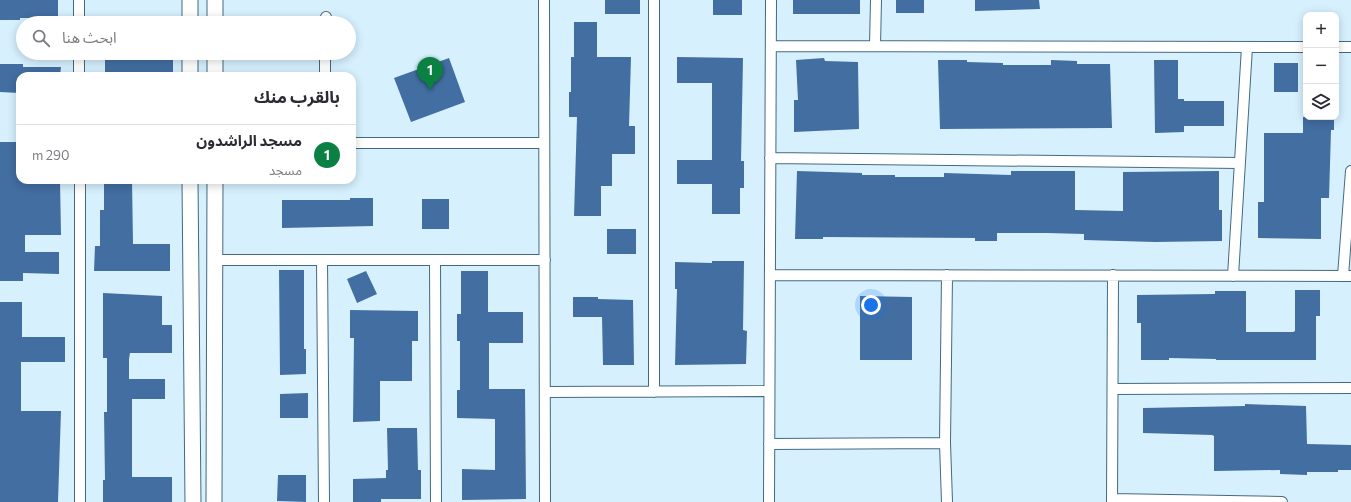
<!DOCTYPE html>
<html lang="ar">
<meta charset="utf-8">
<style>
:root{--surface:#fff;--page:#f7f7f7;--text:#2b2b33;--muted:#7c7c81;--line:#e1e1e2;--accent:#0b8043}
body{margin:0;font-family:Commissioner,"Noto Sans Arabic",sans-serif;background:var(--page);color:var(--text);direction:rtl}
.controls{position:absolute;right:12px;top:12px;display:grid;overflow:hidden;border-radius:8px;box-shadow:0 2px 10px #0003}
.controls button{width:36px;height:36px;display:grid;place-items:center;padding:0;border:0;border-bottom:1px solid var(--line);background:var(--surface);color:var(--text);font:20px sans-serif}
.you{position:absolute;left:871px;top:305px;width:14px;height:14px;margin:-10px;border:3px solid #fff;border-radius:50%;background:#1a73e8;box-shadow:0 0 0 6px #1a73e833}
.badge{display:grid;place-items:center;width:26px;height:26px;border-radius:50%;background:var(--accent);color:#fff;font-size:13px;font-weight:700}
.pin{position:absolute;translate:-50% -33px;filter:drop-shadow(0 1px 2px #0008)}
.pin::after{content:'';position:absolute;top:21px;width:14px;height:12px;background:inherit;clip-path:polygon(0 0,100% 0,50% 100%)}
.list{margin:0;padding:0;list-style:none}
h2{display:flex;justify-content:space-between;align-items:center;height:52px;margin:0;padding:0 16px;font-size:17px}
h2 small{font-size:13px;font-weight:400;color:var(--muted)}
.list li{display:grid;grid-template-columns:26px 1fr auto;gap:12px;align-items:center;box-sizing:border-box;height:60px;padding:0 16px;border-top:1px solid var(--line)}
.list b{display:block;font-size:15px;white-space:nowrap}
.list p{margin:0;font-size:13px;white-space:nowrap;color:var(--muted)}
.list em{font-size:13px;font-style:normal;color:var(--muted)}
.icon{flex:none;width:22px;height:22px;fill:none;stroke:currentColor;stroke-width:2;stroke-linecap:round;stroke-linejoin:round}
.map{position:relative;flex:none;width:1351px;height:502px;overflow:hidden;direction:ltr}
.search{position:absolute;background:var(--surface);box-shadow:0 2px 10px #0003;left:16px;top:16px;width:340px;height:44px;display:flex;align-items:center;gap:10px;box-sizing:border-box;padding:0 14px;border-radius:22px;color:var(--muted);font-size:15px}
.panel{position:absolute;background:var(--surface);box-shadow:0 2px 10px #0003;left:16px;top:72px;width:340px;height:112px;border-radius:12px;direction:rtl}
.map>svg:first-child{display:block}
.building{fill:#426ea2}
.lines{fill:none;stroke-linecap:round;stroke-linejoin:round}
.street-casing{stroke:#436a7f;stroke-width:12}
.secondary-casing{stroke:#436a7f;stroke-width:17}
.street{stroke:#fff;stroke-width:10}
.secondary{stroke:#fff;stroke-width:15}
</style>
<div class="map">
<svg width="1351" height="502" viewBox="0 0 1351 502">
<rect width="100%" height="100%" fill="#d6f0fe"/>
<path class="building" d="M0,0H58V18H20V20H0Z
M605,0H640V14H605Z
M713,0H742V15H713Z
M793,0H860V14H793Z
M896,0H924V13H896Z
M975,0H1039L1040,9L975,11Z
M574,22H597V57H631L629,126H635V154H612V186H601V216H574L577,117H569V92H571V57H574Z
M143,53H173V76H105V59L143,60Z
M677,57L743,58L741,161H744V188H740V214H712V184H677V160H712V83H677Z
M449,58L465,102L411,122L394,78Z
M824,58L825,61L858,62L859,129L794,132V100H798L796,60Z
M938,60H967V62L1003,63V65H1051V60L1077,61V64H1110L1112,128L940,129Z
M1154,60H1178V99H1184V101H1224V126H1184V132L1155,133Z
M1274,63H1298V92H1274Z
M0,64H23V67H61L60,76H20V93L0,92Z
M1303,117H1334V130H1331L1329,198H1321V239L1258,238V202H1264V133H1303Z
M0,142H20V180H60L61,235H25V252H59V274L23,273V281H0Z
M797,171L862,173V175H895V177H944V173L1011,175V171H1075V210L1123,211V172L1219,171V210H1222V241L1155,242L1084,240V234L1047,233H997V241H975V238L823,237V239H795Z
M104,180H132L133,244H170V271H94L95,246H100V210H104Z
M350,198H373V226L282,228V200H350Z
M422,199H449V229H422Z
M607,229H636V254H607Z
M712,261H744L743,330L747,331L746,364L675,365L677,289H675V262L712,263Z
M279,270H304V349H306V374L280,375Z
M366,271L377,294L357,303L347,279Z
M461,271H488V312H523V343H489V389H525L526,499L462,500V469L495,470V419L457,418V390H460V341H457V314H461Z
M1295,290H1320V316H1316V360H1216V359L1169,358V360H1141V323H1137V295L1215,294V291H1246V332H1293L1295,331Z
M103,293L162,296V325H172V353H130L129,359V379H165V399H132V477H172V502H103V480H105L104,412H107V358H103Z
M860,296L912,297V360H860Z
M573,297H598V299L633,300L634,365H603L602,317H573Z
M0,302H22V337H65V362H21V411H61L58,502H0Z
M350,310L418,311V341H412V381H380V421L353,422L354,338H350Z
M308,393V418H280V394Z
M1245,404L1306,406L1307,444L1351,445V470H1338V472H1307V475L1280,474V470L1214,471V436L1212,435L1143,433V408L1245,406Z
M387,428H417L418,470H421V499H381V502H353V479L386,478V470H388Z
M278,475H306V502L277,501Z"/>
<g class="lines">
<defs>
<path id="street" d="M79,0V23
M544,0L545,502
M326,23V17
M771,46L1306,47
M875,46L876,0
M1336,47H1351
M79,53V76
M325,76V53
M352,143H544
M770,158L1240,163
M80,180V502
M214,260H545
M322,260L324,502
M435,260L436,502
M770,275L1351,276
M1233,276L1247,47
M1343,276L1351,171
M1113,389L1351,388
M545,392L769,391
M654,392V0
M945,443L947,502
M769,444L945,443L947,275
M1112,499L1282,502
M769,502L771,0
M1112,502L1113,275"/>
<path id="secondary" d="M190,23V0
M215,23V0
M190,76V53
M215,76V53
M190,180L193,502
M214,502L215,180"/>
</defs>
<use href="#street" class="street-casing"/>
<use href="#secondary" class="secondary-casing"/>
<use href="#street" class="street"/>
<use href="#secondary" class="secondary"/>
</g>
</svg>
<div class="controls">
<button>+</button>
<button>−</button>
<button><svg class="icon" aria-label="layers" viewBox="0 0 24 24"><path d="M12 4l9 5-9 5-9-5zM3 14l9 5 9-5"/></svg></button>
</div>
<div class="you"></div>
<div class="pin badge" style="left:430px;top:90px">1</div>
<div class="search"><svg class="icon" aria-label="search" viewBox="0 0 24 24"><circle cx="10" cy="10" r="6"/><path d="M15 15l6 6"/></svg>ابحث هنا</div>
<section class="panel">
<h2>بالقرب منك<small></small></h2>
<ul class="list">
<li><span class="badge">1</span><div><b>مسجد الراشدون</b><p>مسجد</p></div><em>290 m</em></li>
</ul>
</section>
</div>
